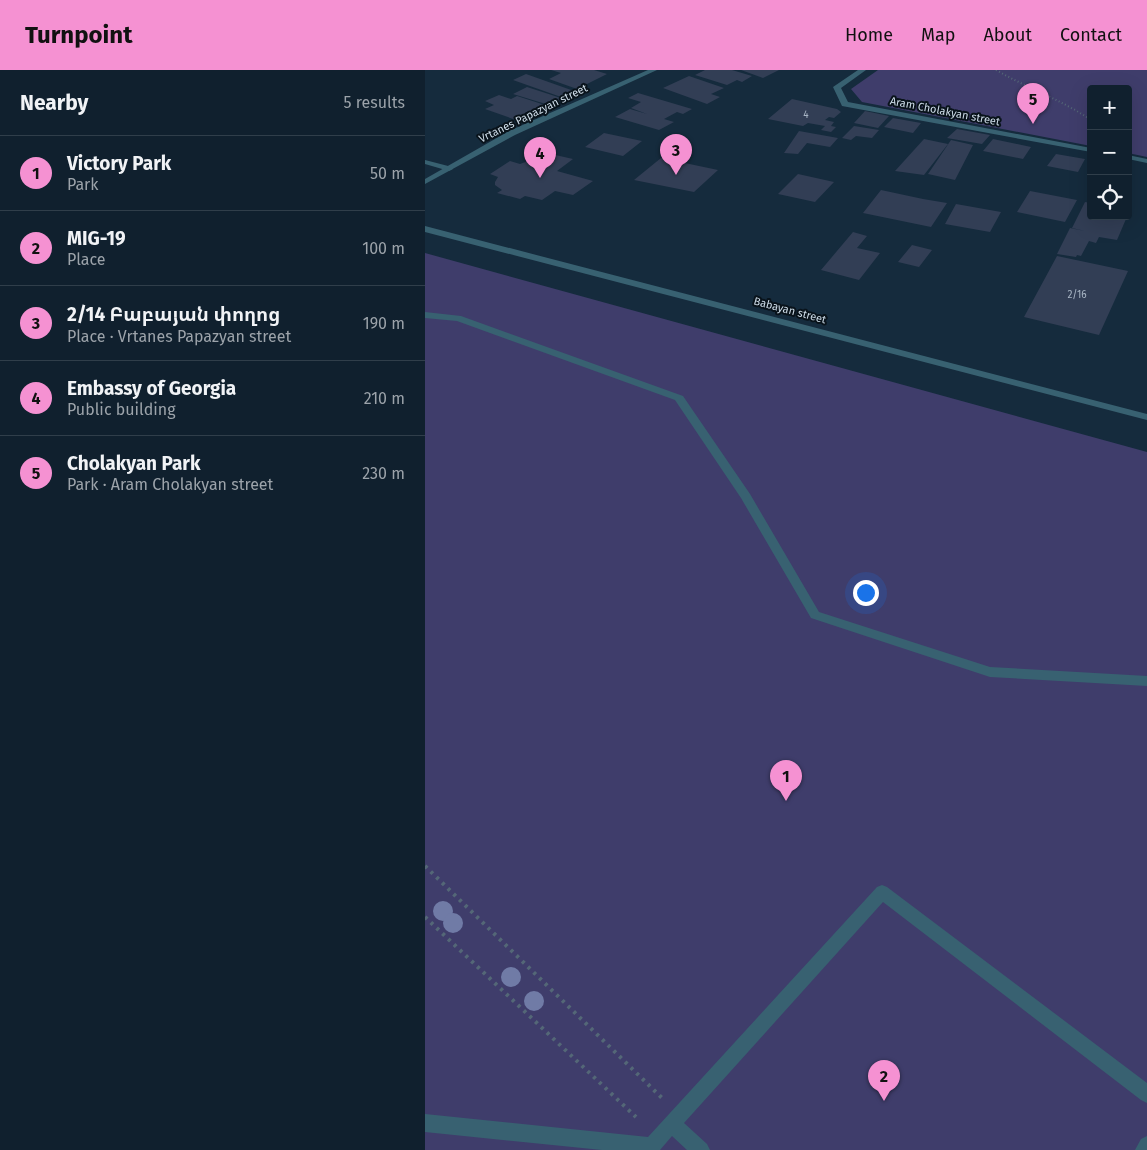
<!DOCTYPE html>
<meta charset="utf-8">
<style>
:root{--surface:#10202e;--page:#1e2d3a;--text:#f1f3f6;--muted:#9ca3aa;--line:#303e4a;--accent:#f591d2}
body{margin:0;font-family:"Fira Sans","Noto Sans Armenian",sans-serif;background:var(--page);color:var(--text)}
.controls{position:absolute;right:15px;top:15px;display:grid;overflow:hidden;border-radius:5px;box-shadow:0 5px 20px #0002}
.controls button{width:45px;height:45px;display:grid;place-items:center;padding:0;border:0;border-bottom:1px solid var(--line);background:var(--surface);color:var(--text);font:25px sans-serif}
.you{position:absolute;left:440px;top:522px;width:18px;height:18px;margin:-12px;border:4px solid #fff;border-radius:50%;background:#1a73e8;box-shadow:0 0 0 8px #1a73e833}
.badge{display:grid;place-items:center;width:32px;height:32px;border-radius:50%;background:var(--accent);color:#111;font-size:16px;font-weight:700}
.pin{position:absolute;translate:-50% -41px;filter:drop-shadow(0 1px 2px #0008)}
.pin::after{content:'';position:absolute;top:26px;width:18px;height:15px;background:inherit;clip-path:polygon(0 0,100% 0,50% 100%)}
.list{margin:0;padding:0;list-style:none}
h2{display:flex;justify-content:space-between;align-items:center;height:65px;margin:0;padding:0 20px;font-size:21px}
h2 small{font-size:16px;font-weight:400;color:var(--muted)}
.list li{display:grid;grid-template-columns:32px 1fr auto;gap:15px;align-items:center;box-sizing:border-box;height:75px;padding:0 20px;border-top:1px solid var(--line)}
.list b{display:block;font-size:19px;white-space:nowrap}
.list p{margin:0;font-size:16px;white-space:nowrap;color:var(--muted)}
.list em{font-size:16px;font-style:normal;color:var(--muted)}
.icon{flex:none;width:28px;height:28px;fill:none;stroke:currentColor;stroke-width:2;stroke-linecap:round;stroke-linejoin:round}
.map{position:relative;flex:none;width:722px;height:1080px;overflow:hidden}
header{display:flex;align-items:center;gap:30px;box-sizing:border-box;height:70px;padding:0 25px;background:var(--accent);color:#111}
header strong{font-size:24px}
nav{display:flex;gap:28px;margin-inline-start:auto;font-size:18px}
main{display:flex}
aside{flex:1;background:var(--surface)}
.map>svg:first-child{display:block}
.green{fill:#3f3d6b}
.building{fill:#323e55}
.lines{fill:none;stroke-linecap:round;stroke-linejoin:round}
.path-far1{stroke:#546777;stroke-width:2;stroke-dasharray:1 2.5;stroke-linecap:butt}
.path{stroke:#546777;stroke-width:4;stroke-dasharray:3 5;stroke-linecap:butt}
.service{fill:#386171;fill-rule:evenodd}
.minor{fill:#386171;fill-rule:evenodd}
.tertiary{fill:#386171;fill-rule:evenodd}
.tree{fill:#707ba6}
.labels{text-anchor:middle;stroke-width:4;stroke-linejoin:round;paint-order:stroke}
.number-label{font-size:10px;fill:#a8b5c4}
.far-street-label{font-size:11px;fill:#cfdde9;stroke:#09131b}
</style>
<header>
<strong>Turnpoint</strong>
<nav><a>Home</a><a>Map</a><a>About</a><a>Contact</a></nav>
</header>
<main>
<aside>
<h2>Nearby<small>5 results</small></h2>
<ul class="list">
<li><span class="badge">1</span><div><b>Victory Park</b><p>Park</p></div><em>50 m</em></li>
<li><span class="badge">2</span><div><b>MIG-19</b><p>Place</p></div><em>100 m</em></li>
<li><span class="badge">3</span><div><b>2/14 Բաբայան փողոց</b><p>Place · Vrtanes Papazyan street</p></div><em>190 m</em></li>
<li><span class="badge">4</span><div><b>Embassy of Georgia</b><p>Public building</p></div><em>210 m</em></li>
<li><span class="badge">5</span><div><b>Cholakyan Park</b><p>Park · Aram Cholakyan street</p></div><em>230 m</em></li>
</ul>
</aside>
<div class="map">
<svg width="722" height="1080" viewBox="0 0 722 1080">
<rect width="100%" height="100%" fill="#152b3d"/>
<path class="green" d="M453,0H722V87L703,83V19H666V76L437,32L426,19Z
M0,183L722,382V1080H0Z"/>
<path class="building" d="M126,0H169L182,4L152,19L124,9L136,3Z
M280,0H307L327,6L317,12L312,10L302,15L270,5Z
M316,0H354L338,8Z
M101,4L149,21L136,27L88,10Z
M264,6L299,18L286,24L295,27L282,34L238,18Z
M102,17L139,29L124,35L88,24Z
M213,23L267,39L258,44L252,42L239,49L249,52L234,60L190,47L205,39L222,44L206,38L216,32L203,28Z
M74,25L86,29L92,26L120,35L91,50L60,39L69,35L60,31Z
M367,29L412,39L416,42L409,48L404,47L400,50L409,52L406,56L411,57L406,62L396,60L400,56L383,53L378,56L343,49Z
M440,41L464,46L453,58L429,53Z
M468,48L496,53L488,63L459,57Z
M429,56L454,60L447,68L431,66L426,70L417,68Z
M532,59L565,65L557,74L522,68Z
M374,61L413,68L405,77L382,73L373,84L359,83Z
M179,63L217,71L198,86L160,77Z
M499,69L523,74L499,105L470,101Z
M568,69L606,77L598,89L558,81Z
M526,70L548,75L530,110L503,104Z
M126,84L148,89L132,101L168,111L148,125L130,121L117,130L100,126L95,129L72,123L77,120L70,115V112L73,107L65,104L85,91L95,94L106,90H116Z
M631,84L660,89L653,102L622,96Z
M236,88L293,100L269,122L209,110Z
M373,104L409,112L390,132L353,124Z
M456,120L498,129L522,133L506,157L438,143Z
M605,121L652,130L640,152L592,142Z
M660,132L666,133V146H699L698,148L701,149L692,170L674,167L671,173L664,171L656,186L652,185L651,187L632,184L645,158L660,161L647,158Z
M531,134L576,142L565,162L520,154Z
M428,162L442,166L432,178L455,183L434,210L396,200Z
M487,175L507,180L494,197L473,192Z
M632,186L703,201L674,265L599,247Z"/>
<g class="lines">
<path class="path-far1" d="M571,0C602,18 637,30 666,50"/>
<path class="path" d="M0,796L237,1028
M0,847L211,1047"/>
<path class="service" d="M0,90L27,97L28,99L24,101L0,94Z
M0,242L36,246L258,326L325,424L394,542L565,597L722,606V616L565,607L386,548L316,428L250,330L32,251L0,248Z
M457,815L462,817L722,1013V1033L716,1030L458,832L259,1053L282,1074L285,1080H262L247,1066L235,1080H177L0,1062V1044L223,1067L452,817Z
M722,1066V1080H710L716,1069Z"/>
<path class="minor" d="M223,0H232L90,65L0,114V109L84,61Z
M433,0H441L416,18L423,32L666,78V82L417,36L408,17Z
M703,85L722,89V93L703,89Z"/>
<path class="tertiary" d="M0,156L722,344V350L0,162Z"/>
</g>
<g class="tree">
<circle cx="18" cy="841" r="10"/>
<circle cx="28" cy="853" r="10"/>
<circle cx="86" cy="907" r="10"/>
<circle cx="109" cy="931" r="10"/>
</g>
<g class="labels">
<g class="number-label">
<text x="381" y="48">4</text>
<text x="652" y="228">2/16</text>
</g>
<g class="far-street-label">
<text transform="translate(520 41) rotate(11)" y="4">Aram Cholakyan street</text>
<text transform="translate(108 43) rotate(-26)" y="4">Vrtanes Papazyan street</text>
<text transform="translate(365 240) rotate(15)" y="4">Babayan street</text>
</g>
</g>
</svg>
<div class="controls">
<button>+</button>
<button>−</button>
<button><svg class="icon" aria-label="locate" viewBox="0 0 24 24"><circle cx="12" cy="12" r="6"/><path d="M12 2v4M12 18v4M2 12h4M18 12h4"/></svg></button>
</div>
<div class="you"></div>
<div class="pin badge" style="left:361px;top:731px">1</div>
<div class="pin badge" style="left:459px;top:1031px">2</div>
<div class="pin badge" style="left:251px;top:105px">3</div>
<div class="pin badge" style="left:115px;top:108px">4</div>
<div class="pin badge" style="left:608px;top:54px">5</div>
</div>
</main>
